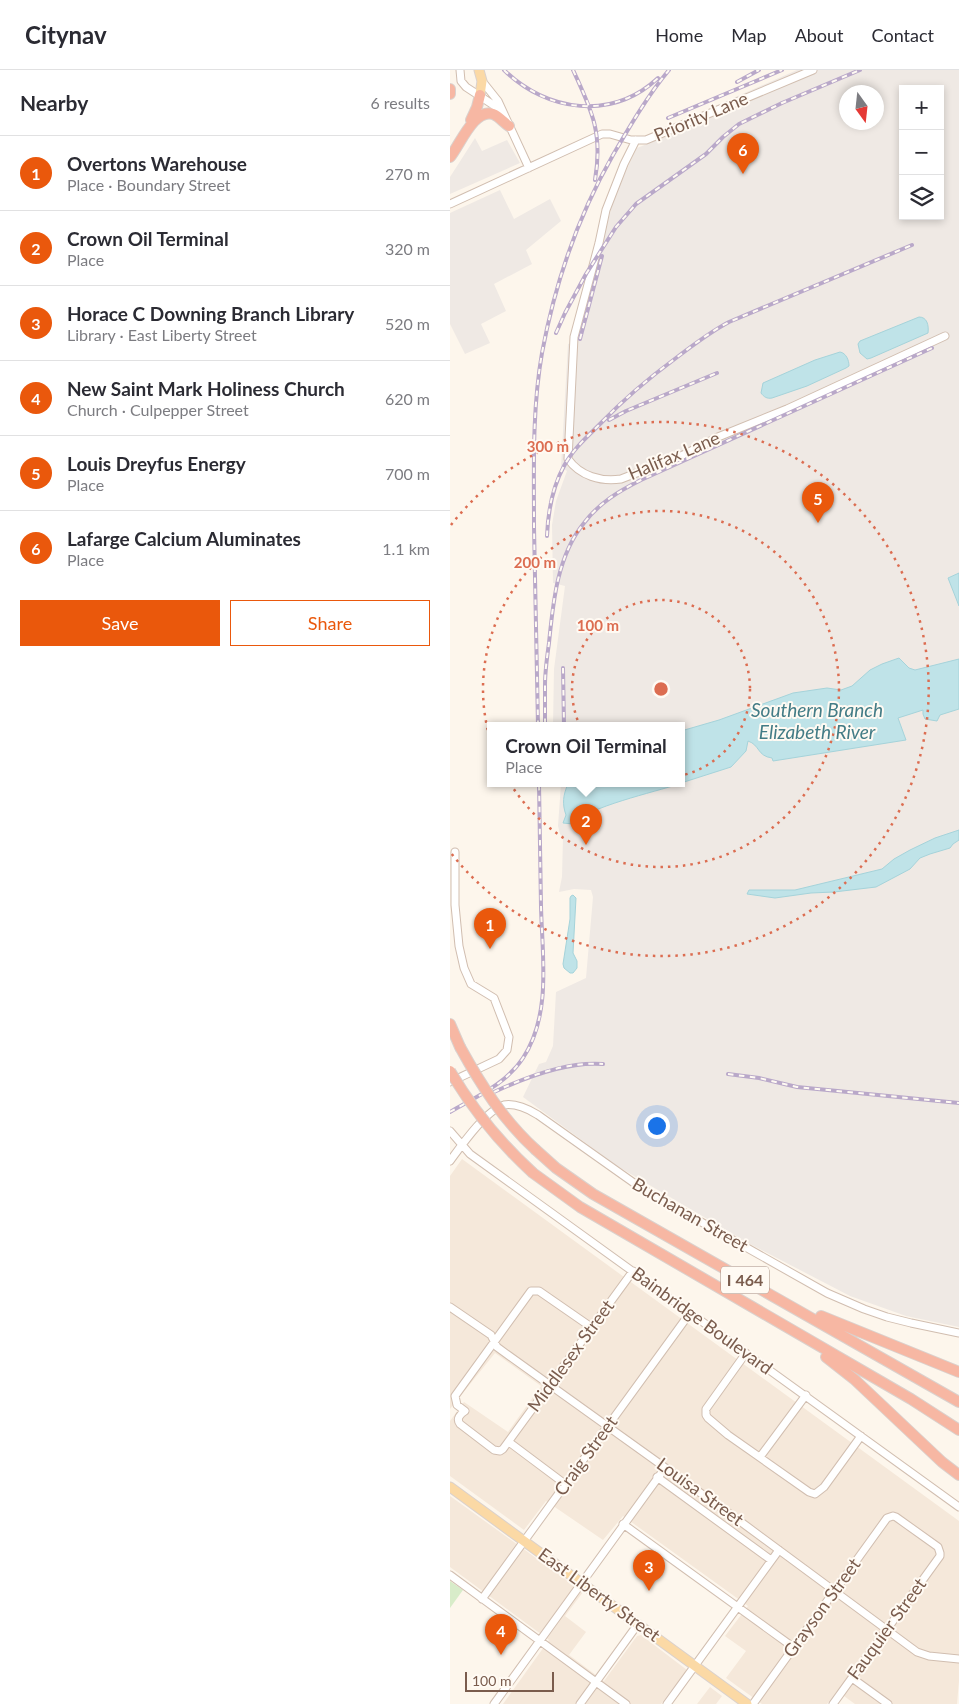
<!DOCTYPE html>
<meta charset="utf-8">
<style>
:root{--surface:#fff;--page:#f7f7f7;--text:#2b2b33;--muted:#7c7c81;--line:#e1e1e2;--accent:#ea580c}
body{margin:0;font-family:Lato,sans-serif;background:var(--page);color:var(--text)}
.controls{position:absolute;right:15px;top:15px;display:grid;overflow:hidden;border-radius:0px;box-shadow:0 2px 8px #0003}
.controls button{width:45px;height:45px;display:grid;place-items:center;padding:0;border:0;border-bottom:1px solid var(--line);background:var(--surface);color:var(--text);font:25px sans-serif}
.compass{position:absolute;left:389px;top:15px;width:45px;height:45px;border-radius:50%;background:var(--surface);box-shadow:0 2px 8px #0003;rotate:165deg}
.scale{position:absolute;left:15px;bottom:12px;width:89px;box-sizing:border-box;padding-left:5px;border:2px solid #7a5c4d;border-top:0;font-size:14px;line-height:18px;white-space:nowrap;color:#7a5c4d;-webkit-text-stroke:4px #fffaf3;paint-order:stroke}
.you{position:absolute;left:206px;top:1055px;width:18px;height:18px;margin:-12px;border:4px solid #fff;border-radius:50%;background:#1a73e8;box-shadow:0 0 0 8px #1a73e833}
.badge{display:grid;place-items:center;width:32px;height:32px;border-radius:50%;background:var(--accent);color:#fff;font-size:16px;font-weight:700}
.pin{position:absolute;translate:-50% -41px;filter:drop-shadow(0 1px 2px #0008)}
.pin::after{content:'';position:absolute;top:26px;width:18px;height:15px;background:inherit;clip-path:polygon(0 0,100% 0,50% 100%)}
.popup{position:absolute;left:37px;top:652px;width:198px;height:65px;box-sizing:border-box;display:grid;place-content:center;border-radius:0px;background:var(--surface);filter:drop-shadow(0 1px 4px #0005);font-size:16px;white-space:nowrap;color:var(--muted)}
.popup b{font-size:19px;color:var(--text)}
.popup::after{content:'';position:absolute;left:50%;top:100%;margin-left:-10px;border:10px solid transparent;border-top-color:var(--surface)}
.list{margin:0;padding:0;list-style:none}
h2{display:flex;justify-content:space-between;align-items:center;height:65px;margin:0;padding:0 20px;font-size:21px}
h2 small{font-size:16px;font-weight:400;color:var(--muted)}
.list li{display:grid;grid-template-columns:32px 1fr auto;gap:15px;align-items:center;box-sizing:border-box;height:75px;padding:0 20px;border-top:1px solid var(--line)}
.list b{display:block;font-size:19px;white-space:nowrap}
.list p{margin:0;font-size:16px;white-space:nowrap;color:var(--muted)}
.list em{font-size:16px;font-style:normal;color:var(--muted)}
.actions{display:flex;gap:10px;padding:15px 20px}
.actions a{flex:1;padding:11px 0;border:1px solid var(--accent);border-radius:0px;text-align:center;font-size:18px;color:var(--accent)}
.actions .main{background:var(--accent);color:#fff}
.icon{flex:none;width:28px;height:28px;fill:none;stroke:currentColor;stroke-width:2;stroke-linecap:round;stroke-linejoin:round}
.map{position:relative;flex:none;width:509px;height:1634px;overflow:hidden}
header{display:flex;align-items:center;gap:30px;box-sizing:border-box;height:70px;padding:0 25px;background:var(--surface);border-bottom:1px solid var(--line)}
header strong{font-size:24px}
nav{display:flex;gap:28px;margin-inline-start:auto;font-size:18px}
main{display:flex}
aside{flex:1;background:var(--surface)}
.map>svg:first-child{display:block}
.residential{fill:#f5e8da}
.industrial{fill:#efe9e4;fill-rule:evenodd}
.green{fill:#d8ecc9}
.water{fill:#bfe3e8;stroke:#a5d3da}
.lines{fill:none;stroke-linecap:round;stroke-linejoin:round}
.minor-casing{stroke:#d1beb0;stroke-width:9}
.major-casing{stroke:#dad1cd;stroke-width:11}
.highway-casing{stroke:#dad1cd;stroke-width:12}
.minor{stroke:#fff;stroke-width:7}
.major{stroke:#fbd9a5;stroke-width:9}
.highway{stroke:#f7b7a3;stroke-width:10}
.rail-casing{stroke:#b9a8c9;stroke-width:4}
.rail{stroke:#fffaf3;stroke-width:2;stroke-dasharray:5.5;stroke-linecap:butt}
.highway-bridge-casing{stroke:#dad1cd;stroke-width:12;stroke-linecap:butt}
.highway-bridge{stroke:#f7b7a3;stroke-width:10}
.ring{fill:none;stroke:#dc6d51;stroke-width:2.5;stroke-dasharray:2.5 5}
.labels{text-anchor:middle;stroke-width:4;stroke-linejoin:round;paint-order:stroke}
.shield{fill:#fffaf3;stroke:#a28b7f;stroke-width:1}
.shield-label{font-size:16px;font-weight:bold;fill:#7a5c4d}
.street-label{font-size:18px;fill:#7a5c4d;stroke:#fffaf3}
.water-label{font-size:19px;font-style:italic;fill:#437c86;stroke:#fffaf3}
.centre{fill:#dc6d51;stroke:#fffaf3;stroke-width:2.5}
.ring-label{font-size:15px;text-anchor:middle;font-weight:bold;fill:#dc6d51;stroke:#fffaf3;stroke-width:4;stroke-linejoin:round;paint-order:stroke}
</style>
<header>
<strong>Citynav</strong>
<nav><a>Home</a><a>Map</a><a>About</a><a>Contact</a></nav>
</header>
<main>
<aside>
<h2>Nearby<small>6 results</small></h2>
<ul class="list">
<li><span class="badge">1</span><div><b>Overtons Warehouse</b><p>Place · Boundary Street</p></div><em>270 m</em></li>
<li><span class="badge">2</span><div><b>Crown Oil Terminal</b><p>Place</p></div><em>320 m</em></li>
<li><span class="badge">3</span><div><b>Horace C Downing Branch Library</b><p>Library · East Liberty Street</p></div><em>520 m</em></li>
<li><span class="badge">4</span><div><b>New Saint Mark Holiness Church</b><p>Church · Culpepper Street</p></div><em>620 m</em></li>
<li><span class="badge">5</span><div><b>Louis Dreyfus Energy</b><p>Place</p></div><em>700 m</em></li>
<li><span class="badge">6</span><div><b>Lafarge Calcium Aluminates</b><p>Place</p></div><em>1.1 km</em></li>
</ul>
<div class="actions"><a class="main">Save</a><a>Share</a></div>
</aside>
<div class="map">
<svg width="509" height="1634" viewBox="0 0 509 1634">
<rect width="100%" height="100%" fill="#fdf6ec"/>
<path class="residential" d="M12,1089L509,1451V1611L507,1634H405L387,1621L377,1634H312L276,1608L296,1581L275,1566L298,1536L173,1446L153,1470L96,1431L74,1460L0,1406V1351L14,1332L58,1362L91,1316L45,1283L0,1339V1106Z
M0,1426L133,1522L115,1546L136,1562L119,1585L154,1611L187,1566L191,1565L237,1600L211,1634H53L99,1570L0,1497Z
M260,1617L272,1626L266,1634H247Z"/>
<path class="industrial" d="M347,0H509V1257L456,1246L400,1226L300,1174L167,1096L73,1027L89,994L96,992L103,976L106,922L136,908L143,827L141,820L124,819L109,822L112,807L113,767L110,764L108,756L111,714H231V656H103L104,599L115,516L103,513L102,455L106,431L117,401L111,397L118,274L127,271L162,135L175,103L187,78L234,59L231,51ZM453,19H490V146H453ZM397,22H427V52H397Z
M25,68L32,81L57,70L70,93L0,124V107Z
M50,120L64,149L100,129L111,151L76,180L82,194L44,214L56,241L31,254L40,273L15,284L0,254V143Z"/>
<path class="green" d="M0,1511L13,1520L0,1538Z"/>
<path class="water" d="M469,247C477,247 479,255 478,263L421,288L417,289L410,283L408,274L410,271Z
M390,282C396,283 399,290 399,296L396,298L357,316L322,328C317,329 314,327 311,323L313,313L365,290Z
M509,503V536L498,508Z
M449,588L459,598L465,600L509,589V639L490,645L487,651L475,649L473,644V640L448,648L456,670L323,691L322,688C307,686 310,675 298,671L296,681L281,697L231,713V661L269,650L343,623L377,618L391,620L402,616L420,600L432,594Z
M118,714H229C205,722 137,737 123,754L113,753L116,745C112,734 113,725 118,714Z
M509,760V770L503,774L500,778L480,784L470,788L460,799L426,817L384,822L361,823L325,828L297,824L299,820H345L432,799L444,789L460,780L485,768Z
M123,825L126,828L123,883L127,891V898L123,903H120L114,898L113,894L120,849V828L121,826Z"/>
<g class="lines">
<defs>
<path id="minor" d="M10,0L11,11L16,17L51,40
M32,11L48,31L79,98
M186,70L174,94L156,140L149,173L124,267L118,389C130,406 151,412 171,409L233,385L268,367L337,339L495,266
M0,134L152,64H160L181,70H196L363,0
M0,1012L49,989L57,980L59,967L44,928L21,914L14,898L9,876L5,835V782
M0,1061L20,1084L509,1437
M0,1091C11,1076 36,1040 54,1035C65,1033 79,1039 88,1045L191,1118L377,1223L414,1239L437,1247L461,1253L509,1263
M0,1237L41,1265L47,1277L58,1285L291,1452L467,1582L479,1586L509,1589
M141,1257L89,1221H81L5,1326L7,1335L15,1341C10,1344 6,1349 10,1354L44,1380L50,1381L53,1379L183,1201
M296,1283L256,1339V1345L258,1348L278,1365L359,1422L365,1424L374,1417L411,1366
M59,1372L115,1414
M310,1387L356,1325
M207,1407L321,1490
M173,1454L343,1577
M0,1505L176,1634
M32,1529L240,1243
M402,1608L438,1634
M44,1634L215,1398
M130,1634L188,1554
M217,1634L329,1480
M303,1634L437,1448L443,1446L446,1447L488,1477L490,1483V1486L383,1634"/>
<path id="major" d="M29,0L32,11L30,25
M0,1417L297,1634"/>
<path id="highway" d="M0,19V24
M21,50L27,37L30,25
M0,87C10,75 24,38 43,44C49,46 54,53 59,56
M0,954L10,977
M86,1080L106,1098L143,1124L509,1332
M83,1103L130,1137L461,1329L509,1360
M371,1246L509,1302
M376,1287L404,1309L492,1392L509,1405"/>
</defs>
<use href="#minor" class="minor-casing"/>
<use href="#major" class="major-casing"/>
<use href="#highway" class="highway-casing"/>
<use href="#minor" class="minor"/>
<use href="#major" class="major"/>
<use href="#highway" class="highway"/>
<defs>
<path id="rail" d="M54,0C97,42 162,51 208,8
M123,0C142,41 153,63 145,110
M287,12L309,0
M218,48L332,0
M106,263L115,243L136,204L166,157L186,134L256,84L273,67L289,54L332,33L410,0
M130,269L152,186
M159,350L176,341L267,303
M97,466C98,441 102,418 114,396C123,379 138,366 151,353C174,329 199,308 226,288C243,275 260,262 279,252L462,175
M113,598L114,656
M95,654C95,641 95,628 95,615C95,601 97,587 99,573C103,533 107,486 134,453C149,433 169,421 191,410L482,278
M88,656C87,590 85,523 84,456C84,398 82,340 92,283C105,213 128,146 163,85C180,56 198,25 219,0
M278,1004L309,1008L347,1017L509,1033
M44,1022C76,1007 117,991 153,994
M0,1042C26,1027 56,1014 73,988C102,944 92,885 91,836C90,795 90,754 89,714"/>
</defs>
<use href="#rail" class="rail-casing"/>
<use href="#rail" class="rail"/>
<defs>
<path id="highway-bridge" d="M10,977C31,1015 53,1050 86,1080
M0,1001C23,1040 50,1073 83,1103"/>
</defs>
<use href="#highway-bridge" class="highway-bridge-casing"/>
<use href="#highway-bridge" class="highway-bridge"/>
</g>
<g class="ring">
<circle cx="211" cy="619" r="89"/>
<circle cx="211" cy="619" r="178"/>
<path d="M1 455A267 267 0 1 1 1 783"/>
</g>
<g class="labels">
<rect class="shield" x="271" y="1196.5" width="48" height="27" rx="4"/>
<g class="shield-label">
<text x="295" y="1216">I 464</text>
</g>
<g class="street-label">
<text transform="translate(251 47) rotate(-23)" y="6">Priority Lane</text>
<text transform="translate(224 386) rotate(-23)" y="6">Halifax Lane</text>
<text transform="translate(240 1145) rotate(30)" y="6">Buchanan Street</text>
<text transform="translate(252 1251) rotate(36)" y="6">Bainbridge Boulevard</text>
<text transform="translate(121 1286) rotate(-54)" y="6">Middlesex Street</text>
<text transform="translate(136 1386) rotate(-54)" y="6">Craig Street</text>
<text transform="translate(250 1422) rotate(36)" y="6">Louisa Street</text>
<text transform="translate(149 1525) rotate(36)" y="6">East Liberty Street</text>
<text transform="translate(372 1538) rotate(-54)" y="6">Grayson Street</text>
<text transform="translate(437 1559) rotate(-54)" y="6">Fauquier Street</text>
</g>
<g class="water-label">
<text x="367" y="647">Southern Branch<tspan x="367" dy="22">Elizabeth River</tspan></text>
</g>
</g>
<circle cx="211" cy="619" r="8" class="centre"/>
<g class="ring-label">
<text x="98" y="382">300 m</text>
<text x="85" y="498">200 m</text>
<text x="148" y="561">100 m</text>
</g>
</svg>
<div class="controls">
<button>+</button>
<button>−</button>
<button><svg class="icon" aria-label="layers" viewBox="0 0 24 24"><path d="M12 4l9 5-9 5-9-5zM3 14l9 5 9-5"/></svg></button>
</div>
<svg class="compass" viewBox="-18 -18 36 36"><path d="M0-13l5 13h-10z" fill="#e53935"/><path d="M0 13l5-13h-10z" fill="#7c7c81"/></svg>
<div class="scale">100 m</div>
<div class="you"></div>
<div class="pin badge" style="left:40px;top:879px">1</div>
<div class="pin badge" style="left:136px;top:775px">2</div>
<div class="popup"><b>Crown Oil Terminal</b>Place</div>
<div class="pin badge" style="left:199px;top:1521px">3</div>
<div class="pin badge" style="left:51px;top:1585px">4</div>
<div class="pin badge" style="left:368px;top:453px">5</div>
<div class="pin badge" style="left:293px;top:104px">6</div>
</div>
</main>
